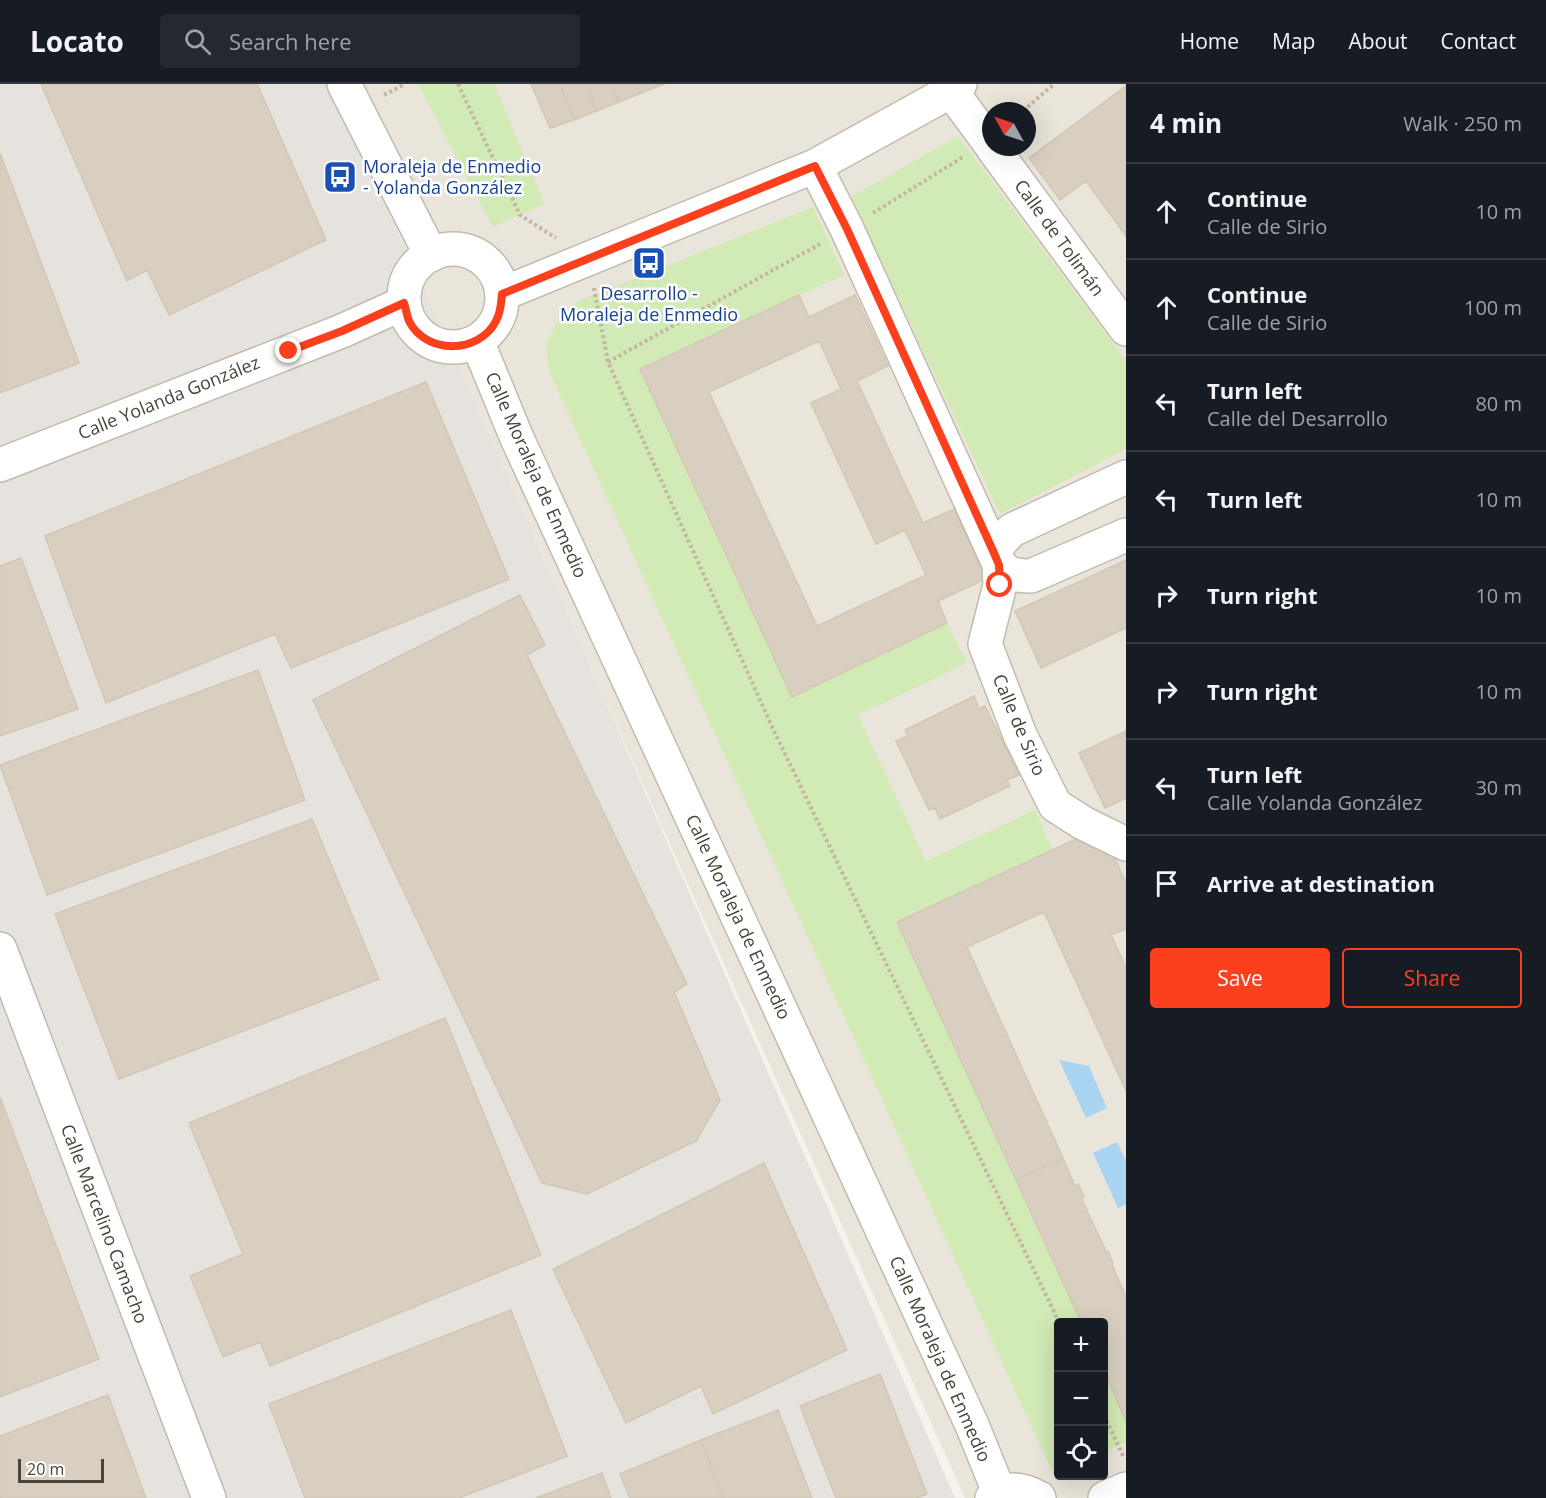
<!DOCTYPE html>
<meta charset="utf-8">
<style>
:root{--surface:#171b24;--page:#242831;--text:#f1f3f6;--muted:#9ea1a6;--line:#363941;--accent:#fc3f1d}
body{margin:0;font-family:"Open Sans",sans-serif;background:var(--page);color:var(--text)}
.controls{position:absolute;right:18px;bottom:18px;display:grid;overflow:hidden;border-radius:6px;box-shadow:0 6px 24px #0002}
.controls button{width:54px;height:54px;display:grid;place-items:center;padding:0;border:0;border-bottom:2px solid var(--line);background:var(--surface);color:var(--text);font:30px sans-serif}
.compass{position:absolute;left:982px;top:18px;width:54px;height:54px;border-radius:50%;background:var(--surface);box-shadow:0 6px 24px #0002;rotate:310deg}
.scale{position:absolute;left:18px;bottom:15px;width:86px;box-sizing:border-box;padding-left:6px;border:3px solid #4b4439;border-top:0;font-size:16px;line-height:21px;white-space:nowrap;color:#4b4439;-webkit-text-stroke:4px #fff;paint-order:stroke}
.stop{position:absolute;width:18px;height:18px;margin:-14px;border:4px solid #fc3f1d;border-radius:50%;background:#fff}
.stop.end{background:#fc3f1d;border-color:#fff;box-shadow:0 2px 6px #0008}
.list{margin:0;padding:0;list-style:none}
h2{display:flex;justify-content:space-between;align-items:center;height:78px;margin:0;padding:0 24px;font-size:26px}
h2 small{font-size:20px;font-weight:400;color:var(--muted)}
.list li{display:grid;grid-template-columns:39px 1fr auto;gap:18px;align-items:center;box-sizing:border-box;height:96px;padding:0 24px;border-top:2px solid var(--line)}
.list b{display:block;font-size:22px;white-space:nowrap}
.list p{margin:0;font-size:20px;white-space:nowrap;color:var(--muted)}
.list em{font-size:20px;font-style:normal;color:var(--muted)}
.actions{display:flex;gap:12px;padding:18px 24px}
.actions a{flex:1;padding:14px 0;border:2px solid var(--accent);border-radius:6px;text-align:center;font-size:21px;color:var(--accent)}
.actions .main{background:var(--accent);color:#fff}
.icon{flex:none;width:33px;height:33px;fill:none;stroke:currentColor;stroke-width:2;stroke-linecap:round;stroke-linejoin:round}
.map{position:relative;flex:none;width:1126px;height:1414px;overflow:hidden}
header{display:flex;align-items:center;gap:36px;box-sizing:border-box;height:84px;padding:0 30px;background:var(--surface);border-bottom:2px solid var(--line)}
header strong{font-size:28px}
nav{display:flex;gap:33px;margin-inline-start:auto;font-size:21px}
.search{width:420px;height:54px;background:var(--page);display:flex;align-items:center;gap:15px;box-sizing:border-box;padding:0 21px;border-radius:6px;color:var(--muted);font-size:22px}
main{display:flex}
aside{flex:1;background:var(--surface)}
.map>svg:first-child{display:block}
.residential{fill:#eae5da;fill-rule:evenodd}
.industrial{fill:#e6e2dd}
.green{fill:#d2eab5}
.water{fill:#a9d4f2}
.building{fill:#d8cfc1;stroke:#d3c7b4;stroke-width:1.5;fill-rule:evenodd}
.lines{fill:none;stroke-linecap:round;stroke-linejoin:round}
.minor-casing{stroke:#c2bbae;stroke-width:36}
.path{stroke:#c4b79f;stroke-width:4;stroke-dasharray:3 3;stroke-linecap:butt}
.minor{stroke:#fff;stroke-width:33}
.route{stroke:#fc3f1d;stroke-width:8}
.labels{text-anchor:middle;stroke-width:5;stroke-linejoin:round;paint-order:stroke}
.transit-label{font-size:18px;fill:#164399;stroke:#fff;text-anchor:start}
.street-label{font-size:18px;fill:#4b4439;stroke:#fff}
</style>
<header>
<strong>Locato</strong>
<div class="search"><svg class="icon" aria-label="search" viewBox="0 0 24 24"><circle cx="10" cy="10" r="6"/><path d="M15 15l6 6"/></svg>Search here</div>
<nav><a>Home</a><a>Map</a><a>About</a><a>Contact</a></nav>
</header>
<main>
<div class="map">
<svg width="1126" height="1414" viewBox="0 0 1126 1414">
<rect width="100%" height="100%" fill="#f6f3ec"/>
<path class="residential" d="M327,0H1126V1414H965ZM991,27H1027V63H991ZM1058,1238H1104V1392H1058Z"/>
<path class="industrial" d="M0,0H326L422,200L955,1414H0Z"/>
<path class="green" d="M418,0H494L545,120L493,143Z
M958,52L1126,277V365L1000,430L851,113Z
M813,123L844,191L640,285L792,613L947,539L967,579L858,631L926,777L1035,726L1052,765L897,838L1081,1238H1058V1389L1054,1392L549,287L546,260L558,236L574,219Z
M1104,1288L1126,1337V1358L1104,1369Z"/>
<path class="water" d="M1059,976L1089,982L1107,1024L1086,1034Z
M1117,1058L1126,1077V1120L1118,1124L1093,1069Z"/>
<path class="building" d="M41,0H257L326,156L169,231L147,186L127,197Z
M531,0H560L574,36L550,44Z
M560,0H587L596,27L574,36Z
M587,0H612L619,18L596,27Z
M612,0H636L639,10L619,18Z
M636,0H664L639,10Z
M1126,2V64L1124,65L1126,68V152L1086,97L1060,116L1029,74Z
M0,69L79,279L0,309Z
M799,211L809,233L855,211L888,282L857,297L923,439L954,425L986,495L938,517L947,539L792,613L640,285ZM819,257L841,305L811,319L876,460L905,446L926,491L817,542L709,308Z
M426,298L509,495L291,584L275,550L106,619L45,452Z
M21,474L78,625L0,652V482Z
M1126,476V544L1041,584L1015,527Z
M520,511L545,561L527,571L687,900L674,908L720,1016L696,1057L587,1110L542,1099L313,616Z
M258,586L305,716L47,811L0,681Z
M974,612L979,625L985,622L1019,691L1007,696L1010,702L940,735L935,724L929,726L896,657L908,652L905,646Z
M1126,647V714L1105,724L1079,669Z
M312,735L379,895L119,995L55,830Z
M1076,755L1111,766L1126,799V845L1111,851L1126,883V1007L1044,828L967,863L1063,1074L1016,1096L897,838Z
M445,934L541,1171L270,1282L260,1258L223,1273L190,1192L243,1170L189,1039Z
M0,1013L99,1275L0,1313Z
M1063,1074L1075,1102L1078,1100L1084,1113L1081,1114L1106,1167H1108L1113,1179L1112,1181L1126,1212V1337L1104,1288V1238H1081L1016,1096Z
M764,1079L847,1266L713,1330L701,1302L626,1339L553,1185Z
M511,1226L567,1372L459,1414H305L269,1320Z
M880,1290L927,1410L916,1414H836L800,1322Z
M108,1311L146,1414H0V1352Z
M778,1326L812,1414H723L701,1356Z
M701,1356L723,1414H630L620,1390Z
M602,1389L611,1414H536Z"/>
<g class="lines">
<defs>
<path id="minor" d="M344,0L431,171
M951,7L991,61
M992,63L1126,245
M815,82L847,145L994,469
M404 214a49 49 0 1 1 98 0a49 49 0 1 1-98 0Z
M502,210L815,82L951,7L960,0
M477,257L516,352L972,1341L999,1408
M0,381L342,247L404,219
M1126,393L1012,446L1002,456L994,469C1001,488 1011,492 1031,492L1126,451
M999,481L1000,501L985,560L1020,651L1055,721L1083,739L1126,760
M0,865L209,1414
M992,1414C1007,1402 1023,1405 1039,1414
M1105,1414L1126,1405"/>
</defs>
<use href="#minor" class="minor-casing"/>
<path class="path" d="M458,0L520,131L556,154
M384,11L405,0
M1023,27L1054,0
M873,129L963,73
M594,204L608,278L774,647L1059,1238
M608,278L820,160
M1104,1331L1124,1374"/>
<use href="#minor" class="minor"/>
</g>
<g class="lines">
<path class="route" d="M289,267L342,247L404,219C406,225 407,232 409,237C426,271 479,270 496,237C501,228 501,219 502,210L815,82L847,145L994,469L999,481L1000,501"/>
</g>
<defs>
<symbol id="bus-square" viewBox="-11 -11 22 22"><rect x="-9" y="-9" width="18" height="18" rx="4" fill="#1a4fb4" stroke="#fff"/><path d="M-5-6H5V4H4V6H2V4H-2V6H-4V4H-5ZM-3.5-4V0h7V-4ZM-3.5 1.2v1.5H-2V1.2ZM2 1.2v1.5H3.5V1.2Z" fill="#fff"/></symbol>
</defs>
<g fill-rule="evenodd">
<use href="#bus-square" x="321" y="74" width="38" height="38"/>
<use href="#bus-square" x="630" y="160" width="38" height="38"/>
</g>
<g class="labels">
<g class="transit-label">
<text x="363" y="89">Moraleja de Enmedio<tspan x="363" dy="21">- Yolanda González</tspan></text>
<text x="649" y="216" text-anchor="middle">Desarrollo -<tspan x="649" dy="21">Moraleja de Enmedio</tspan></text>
</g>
<g class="street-label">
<text transform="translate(1059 154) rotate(54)" y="6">Calle de Tolimán</text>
<text transform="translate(169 314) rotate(-22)" y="6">Calle Yolanda González</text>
<text transform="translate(536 391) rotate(66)" y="6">Calle Moraleja de Enmedio</text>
<text transform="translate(1019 641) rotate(67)" y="6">Calle de Sirio</text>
<text transform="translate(738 833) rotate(65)" y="6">Calle Moraleja de Enmedio</text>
<text transform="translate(104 1140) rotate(69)" y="6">Calle Marcelino Camacho</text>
<text transform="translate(940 1275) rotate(66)" y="6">Calle Moraleja de Enmedio</text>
</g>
</g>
</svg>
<div class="controls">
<button>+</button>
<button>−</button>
<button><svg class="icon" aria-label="locate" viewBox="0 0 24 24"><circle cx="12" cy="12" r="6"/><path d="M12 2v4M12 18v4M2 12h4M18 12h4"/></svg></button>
</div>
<svg class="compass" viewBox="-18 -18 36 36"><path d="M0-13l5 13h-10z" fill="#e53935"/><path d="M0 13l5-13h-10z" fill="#9ea1a6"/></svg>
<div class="scale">20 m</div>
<div class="stop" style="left:1000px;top:501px"></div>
<div class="stop end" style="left:289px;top:267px"></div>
</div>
<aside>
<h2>4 min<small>Walk · 250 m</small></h2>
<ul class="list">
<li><svg class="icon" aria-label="ahead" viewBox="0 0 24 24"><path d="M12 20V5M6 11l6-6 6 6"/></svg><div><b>Continue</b><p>Calle de Sirio</p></div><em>10 m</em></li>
<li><svg class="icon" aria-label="ahead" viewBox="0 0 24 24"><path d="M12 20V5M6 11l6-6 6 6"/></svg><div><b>Continue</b><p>Calle de Sirio</p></div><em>100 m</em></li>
<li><svg class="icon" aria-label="left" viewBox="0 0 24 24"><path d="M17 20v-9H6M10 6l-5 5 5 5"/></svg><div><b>Turn left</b><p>Calle del Desarrollo</p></div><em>80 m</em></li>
<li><svg class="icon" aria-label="left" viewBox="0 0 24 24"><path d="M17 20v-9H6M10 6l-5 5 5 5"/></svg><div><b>Turn left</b></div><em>10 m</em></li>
<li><svg class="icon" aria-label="right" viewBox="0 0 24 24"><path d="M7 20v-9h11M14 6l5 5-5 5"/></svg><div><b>Turn right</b></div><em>10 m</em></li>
<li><svg class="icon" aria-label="right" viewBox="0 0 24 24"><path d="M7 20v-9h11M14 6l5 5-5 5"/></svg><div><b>Turn right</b></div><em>10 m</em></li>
<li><svg class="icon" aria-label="left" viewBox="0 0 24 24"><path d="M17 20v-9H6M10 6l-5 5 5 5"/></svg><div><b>Turn left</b><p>Calle Yolanda González</p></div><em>30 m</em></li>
<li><svg class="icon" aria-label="arrive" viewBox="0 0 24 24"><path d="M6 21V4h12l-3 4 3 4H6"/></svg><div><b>Arrive at destination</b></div></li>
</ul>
<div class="actions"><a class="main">Save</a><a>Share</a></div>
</aside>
</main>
